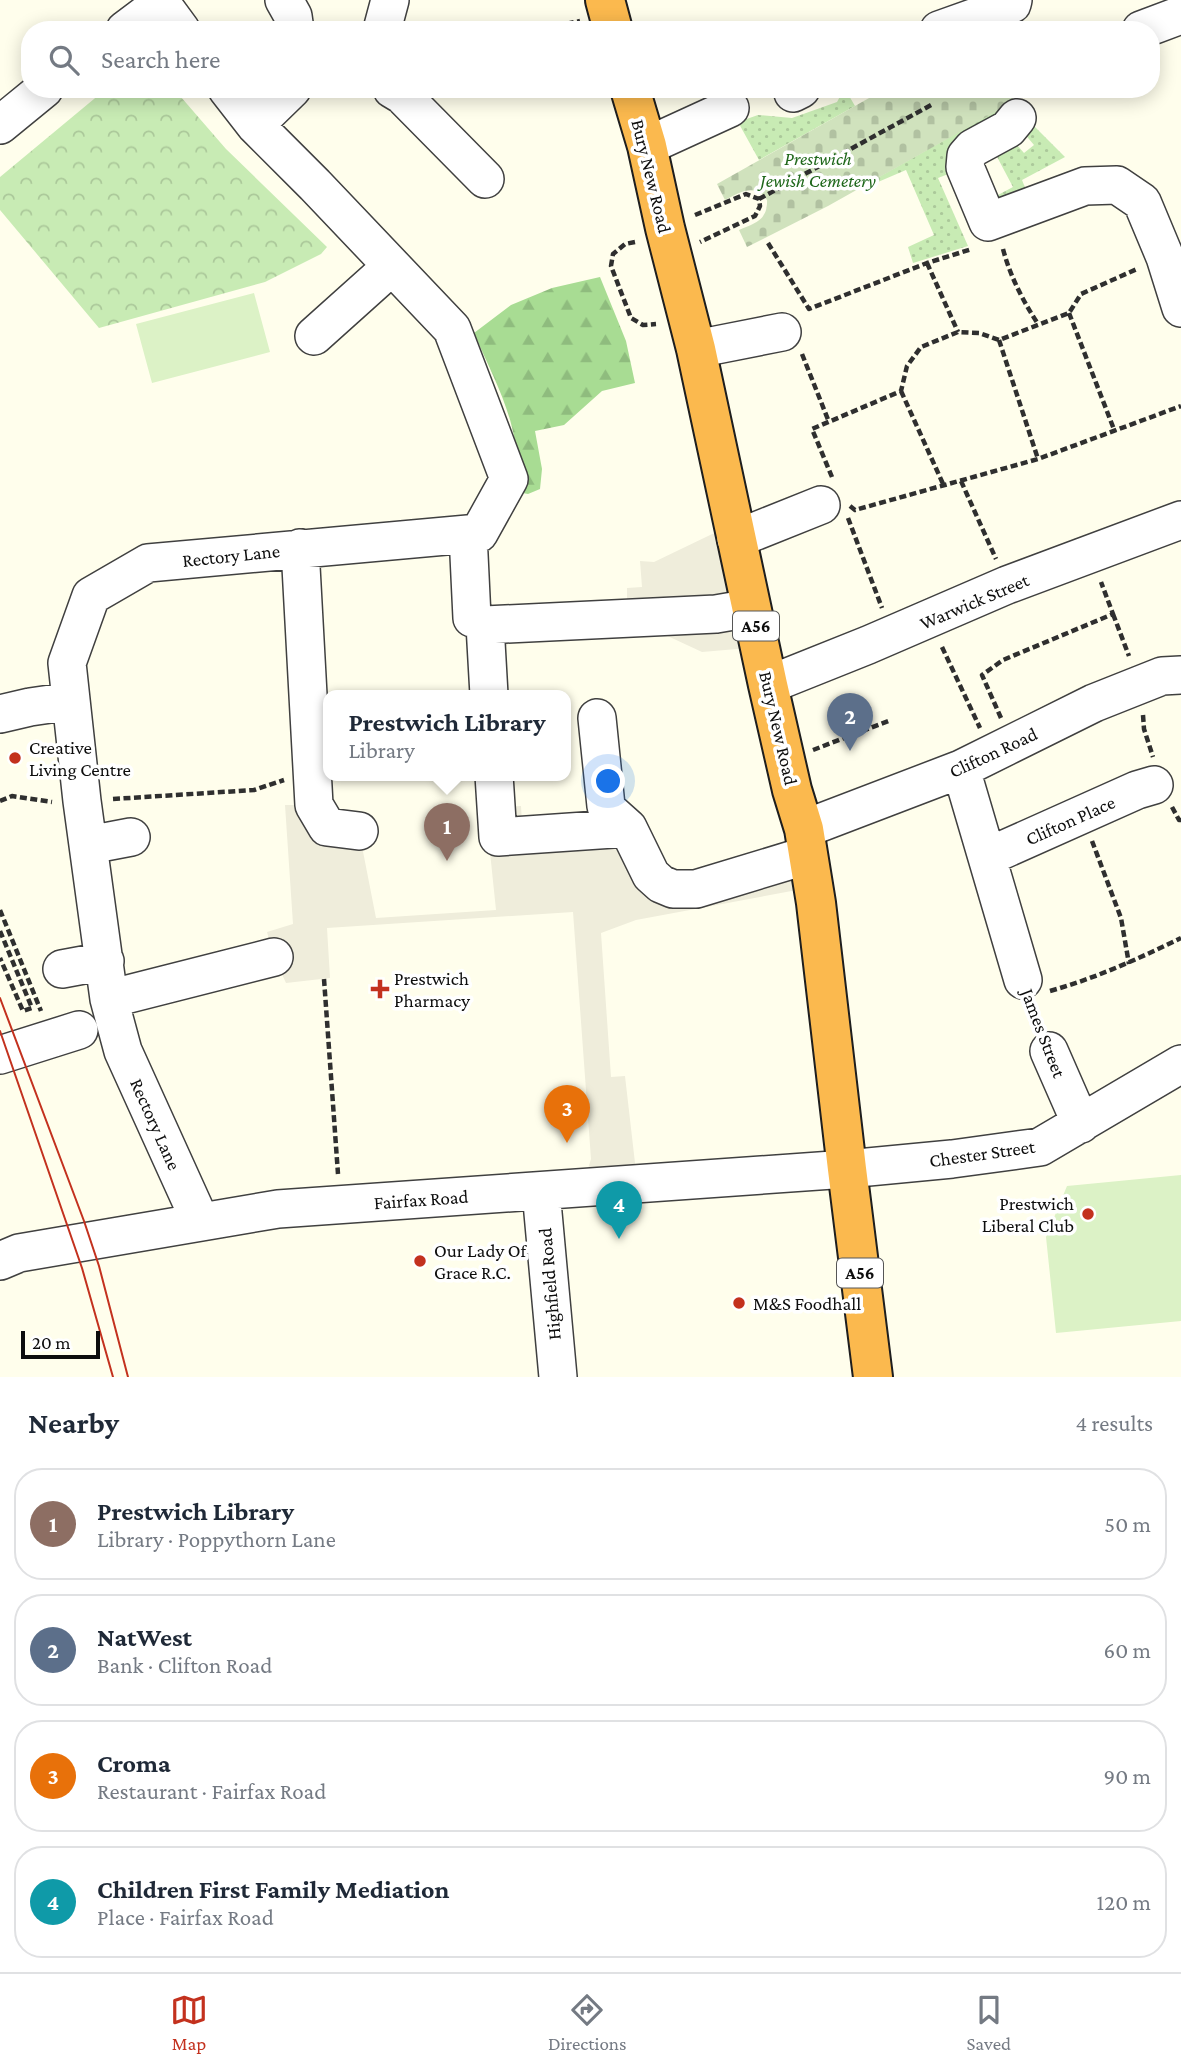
<!DOCTYPE html>
<meta charset="utf-8">
<style>
:root{--surface:#fff;--page:#f2f2f3;--text:#1f2937;--muted:#747a83;--line:#e0e1e3;--accent:#c3311e}
body{margin:0;font-family:"Crimson Pro",serif;background:var(--page);color:var(--text)}
.scale{position:absolute;left:21px;bottom:18px;width:79px;box-sizing:border-box;padding-left:7px;border:4px solid #0d0d0d;border-top:0;font-size:19px;line-height:24px;white-space:nowrap;color:#0d0d0d;-webkit-text-stroke:5px #fff;paint-order:stroke}
.you{position:absolute;left:609px;top:782px;width:24px;height:24px;margin:-18px;border:5px solid #fff;border-radius:50%;background:#1a73e8;box-shadow:0 0 0 10px #1a73e833}
.badge{display:grid;place-items:center;width:46px;height:46px;border-radius:50%;background:var(--accent);color:#fff;font-size:23px;font-weight:700}
.pin{position:absolute;translate:-50% -58px;filter:drop-shadow(0 2px 4px #0008)}
.pin::after{content:'';position:absolute;top:37px;width:24px;height:21px;background:inherit;clip-path:polygon(0 0,100% 0,50% 100%)}
.popup{position:absolute;left:323px;top:690px;width:248px;height:91px;box-sizing:border-box;display:grid;place-content:center;border-radius:14px;background:var(--surface);filter:drop-shadow(0 2px 5px #0005);font-size:23px;white-space:nowrap;color:var(--muted)}
.popup b{font-size:26px;color:var(--text)}
.popup::after{content:'';position:absolute;left:50%;top:100%;margin-left:-14px;border:14px solid transparent;border-top-color:var(--surface)}
.list{margin:0;padding:0;list-style:none}
h2{display:flex;justify-content:space-between;align-items:center;height:91px;margin:0;padding:0 28px;font-size:30px}
h2 small{font-size:23px;font-weight:400;color:var(--muted)}
.list li{display:grid;grid-template-columns:46px 1fr auto;gap:21px;align-items:center;box-sizing:border-box;height:112px;margin:0 14px 14px;padding:0 14px;border:2px solid var(--line);border-radius:28px}
.list b{display:block;font-size:26px;white-space:nowrap}
.list p{margin:0;font-size:23px;white-space:nowrap;color:var(--muted)}
.list em{font-size:23px;font-style:normal;color:var(--muted)}
.icon{flex:none;width:38px;height:38px;fill:none;stroke:currentColor;stroke-width:2;stroke-linecap:round;stroke-linejoin:round}
.map{position:relative;flex:none;width:1181px;height:1377px;overflow:hidden}
.search{position:absolute;background:var(--surface);box-shadow:0 4px 18px #0003;left:21px;right:21px;top:21px;height:77px;display:flex;align-items:center;gap:18px;box-sizing:border-box;padding:0 24px;border-radius:28px;color:var(--muted);font-size:26px}
.sheet{height:595px;background:var(--surface)}
nav{display:flex;justify-content:space-around;align-items:center;box-sizing:border-box;height:98px;border-top:2px solid var(--line);background:var(--surface);font-size:19px;color:var(--muted)}
nav a{display:grid;justify-items:center;gap:4px}
nav .on{color:var(--accent)}
.map>svg:first-child{display:block}
.grass{fill:url(#grass-dots)}
.forest{fill:url(#forest-firs)}
.cemetery{fill:url(#cemetery-stones)}
.park{fill:url(#park-crowns)}
.pitch{fill:#dcf2c6}
.plaza{fill:#efeddb}
.lines{fill:none;stroke-linecap:round;stroke-linejoin:round}
.minor-casing{stroke:#404040;stroke-width:40}
.highway-casing{stroke:#1e1e1e;stroke-width:42}
.path{stroke:#2f2f2f;stroke-width:4.5;stroke-dasharray:7 3.5;stroke-linecap:butt}
.minor{stroke:#fff;stroke-width:37}
.highway{stroke:#fbb94e;stroke-width:38}
.tram{stroke:#c3311e;stroke-width:2}
.poi-dot{fill:#c3311e;stroke:#fff;stroke-width:2.5}
.labels{text-anchor:middle;stroke-width:7;stroke-linejoin:round;paint-order:stroke}
.shield{fill:#fff;stroke:#565656;stroke-width:2}
.shield-label{font-size:18px;font-weight:bold;fill:#0d0d0d}
.park-label{font-size:19px;font-style:italic;fill:#1e671a;stroke:#fff}
.street-label{font-size:19px;fill:#0d0d0d;stroke:#fff}
.poi-label{font-size:19px;fill:#0d0d0d;stroke:#fff;text-anchor:start}
</style>
<div class="map">
<svg width="1181" height="1377" viewBox="0 0 1181 1377">
<defs>
<pattern id="grass-dots" width="8" height="8" patternUnits="userSpaceOnUse" patternTransform="scale(1.75)"><rect width="8" height="8" fill="#c8ebb4"/><path d="M2 2h.1M6 6h.1" fill="none" stroke="#abc89a" stroke-width="1.8" stroke-linecap="round"/></pattern>
<pattern id="forest-firs" width="22" height="20" patternUnits="userSpaceOnUse" patternTransform="scale(1.75)"><rect width="22" height="20" fill="#a8dc93"/><path d="M5 1l3.5 6h-7zM16 11l3.5 6h-7z" fill="#8fbc7e"/></pattern>
<pattern id="cemetery-stones" width="16" height="16" patternUnits="userSpaceOnUse" patternTransform="scale(1.75)"><rect width="16" height="16" fill="#d0e2bd"/><path d="M2 7V4a2 2 0 0 1 4 0v3zM10 15v-3a2 2 0 0 1 4 0v3z" fill="#b1c1a1"/></pattern>
<pattern id="park-crowns" width="20" height="18" patternUnits="userSpaceOnUse" patternTransform="scale(1.75)"><rect width="20" height="18" fill="#c8ebb4"/><path d="M2 6a3 3 0 1 1 6 0M12 15a3 3 0 1 1 6 0" fill="none" stroke="#abc89a"/></pattern>
</defs>
<rect width="100%" height="100%" fill="#fffeec"/>
<path class="grass" d="M843,91L848,94L855,106L759,160L738,122L758,115L792,118L837,102Z
M1012,102L956,171L938,178L968,246L913,263L908,247L934,235L906,170L871,185L870,182Z
M1032,124L1065,157L1022,180L1030,200L1005,205L996,196L1013,187L995,153L1012,139L1024,153L1034,145L1023,132Z"/>
<path class="forest" d="M600,277L626,341L635,383L602,391L564,425L535,431L542,469L540,489L528,494L517,492C517,475 517,459 515,442C509,404 489,368 474,333L511,305L552,288Z"/>
<path class="cemetery" d="M885,89H1006L1015,101L828,206L747,247L739,230C755,223 768,220 767,200C755,183 741,192 725,200L717,184Z"/>
<path class="park" d="M106,89H174L226,149L327,247L321,254L265,282L99,328L0,210V177Z"/>
<path class="pitch" d="M254,293L270,352L152,383L136,324Z
M1181,1175V1321L1056,1333L1046,1237L1067,1186Z"/>
<path class="plaza" d="M733,524L760,647L702,652L659,632L511,640L492,665L477,618L627,600V588L642,587L640,561L654,562Z
M482,775L501,807L521,806L522,823L609,811L661,884L808,855L813,887L636,920L601,933L611,1077L625,1076L635,1163L630,1185L582,1188L591,1159L573,912L327,928L330,978L286,983L274,957L267,932L293,924L285,805H314L359,831L376,918L496,910Z"/>
<g class="lines">
<defs>
<path id="minor" d="M159,0L181,30
M284,0L293,16L295,30
M125,30L161,3
M382,30L390,0
M939,30L1012,4L1013,0
M1141,30L1181,15
M392,89L402,95L485,179
M793,93L801,89
M1017,118L1008,129L973,148L966,156L965,167L988,222L1085,186L1117,185L1142,202L1165,257L1181,308
M0,125L44,89
M255,125L292,89
M647,146L730,108
M314,336L392,266
M696,349L782,332
M468,534L472,618
M736,539L821,505
M300,548L314,805L327,827L359,831
M768,685L868,645L1007,585L1181,520
M489,695L485,625L716,614L751,608
M0,714L30,707L71,701
M597,718L606,806L609,811L628,828L651,875L661,884L673,889H696L808,855
M961,769L1023,980
M494,775L498,837L628,828
M804,829L961,769L1094,703L1162,676L1181,675
M89,845L131,837
M987,857L1137,790L1154,785
M62,969L105,961
M109,999L274,957
M1049,1051L1081,1124
M0,1055L79,1030
M541,1191L558,1377
M198,1222L196,1212L123,1051L109,999L82,801L67,663L91,596L148,563L479,533L509,479L452,329L315,185L255,125L227,89
M0,1261L19,1253L278,1209L847,1169L952,1159L1040,1147L1181,1064"/>
<path id="highway" d="M605,0L613,30
M630,89L647,146L665,228L696,349L768,685L792,790L804,829L816,903L847,1169L873,1377"/>
</defs>
<use href="#minor" class="minor-casing"/>
<use href="#highway" class="highway-casing"/>
<path class="path" d="M536,30L580,21
M759,199L933,104
M695,215L746,194L759,199L760,206L755,216L700,242
M635,242L625,244L613,254L611,266L631,318L643,325L656,324
M768,243L809,309L927,263L972,249
M1003,249C1010,276 1023,301 1038,324
M927,263L958,332
M1069,313L1115,432
M999,340L1038,459
M802,354L829,422
M901,391L944,486
M832,477L812,429L901,391L907,366L921,347L958,332L979,333L999,340L1069,313L1081,294L1137,269
M961,481L996,559
M850,506L855,510L1038,459L1181,406
M848,518L882,608
M1113,614L1129,656
M942,647L980,728
M1143,715L1144,729L1153,757
M1001,718L982,675L1003,660L1113,614L1101,582
M813,750L891,720
M113,799L254,790L284,780
M0,801L12,796L52,802
M1172,807L1179,820H1181
M1092,841L1121,918L1129,964
M0,910L41,1011
M0,931L32,1008L23,1011L0,958
M324,979L338,1174
M1050,991C1096,978 1138,959 1181,938
M1032,1007L1039,1025"/>
<use href="#minor" class="minor"/>
<use href="#highway" class="highway"/>
<path class="tram" d="M0,998L84,1221L99,1266L128,1377
M0,1031L82,1268L113,1377"/>
</g>
<g class="poi-dot">
<circle cx="15" cy="758" r="7"/>
<path d="M376.5 978.5h7v7h7v7h-7v7h-7v-7h-7v-7h7z"/>
<circle cx="1088" cy="1214" r="7"/>
<circle cx="420" cy="1261" r="7"/>
<circle cx="739" cy="1303" r="7"/>
</g>
<g class="labels">
<g class="shield">
<rect x="733" y="611.5" width="46" height="29" rx="5"/>
<rect x="837" y="1258.5" width="46" height="29" rx="5"/>
</g>
<g class="shield-label">
<text x="756" y="632">A56</text>
<text x="860" y="1279">A56</text>
</g>
<g class="park-label">
<text x="818" y="165">Prestwich<tspan x="818" dy="22">Jewish Cemetery</tspan></text>
</g>
<g class="street-label">
<text transform="translate(652 176) rotate(76)" y="7">Bury New Road</text>
<text transform="translate(231 555) rotate(-6)" y="7">Rectory Lane</text>
<text transform="translate(974 601) rotate(-23)" y="7">Warwick Street</text>
<text transform="translate(779 728) rotate(77)" y="7">Bury New Road</text>
<text transform="translate(993 752) rotate(-25)" y="7">Clifton Road</text>
<text transform="translate(1070 820) rotate(-24)" y="7">Clifton Place</text>
<text transform="translate(1044 1033) rotate(69)" y="7">James Street</text>
<text transform="translate(156 1124) rotate(66)" y="7">Rectory Lane</text>
<text transform="translate(982 1153) rotate(-8)" y="7">Chester Street</text>
<text transform="translate(421 1199) rotate(-4)" y="7">Fairfax Road</text>
<text transform="translate(549 1284) rotate(-95)" y="7">Highfield Road</text>
</g>
<g class="poi-label">
<text x="29" y="754">Creative<tspan x="29" dy="22">Living Centre</tspan></text>
<text x="394" y="985">Prestwich<tspan x="394" dy="22">Pharmacy</tspan></text>
<text x="1074" y="1210" text-anchor="end">Prestwich<tspan x="1074" dy="22">Liberal Club</tspan></text>
<text x="434" y="1257">Our Lady Of<tspan x="434" dy="22">Grace R.C.</tspan></text>
<text x="753" y="1310">M&amp;S Foodhall</text>
</g>
</g>
</svg>
<div class="scale">20 m</div>
<div class="you"></div>
<div class="pin badge" style="left:447px;top:861px;background:#8d6e63">1</div>
<div class="popup"><b>Prestwich Library</b>Library</div>
<div class="pin badge" style="left:850px;top:751px;background:#5c6f8a">2</div>
<div class="pin badge" style="left:567px;top:1143px;background:#e8710a">3</div>
<div class="pin badge" style="left:619px;top:1239px;background:#0f9aa8">4</div>
<div class="search"><svg class="icon" aria-label="search" viewBox="0 0 24 24"><circle cx="10" cy="10" r="6"/><path d="M15 15l6 6"/></svg>Search here</div>
</div>
<section class="sheet">
<h2>Nearby<small>4 results</small></h2>
<ul class="list">
<li><span class="badge" style="background:#8d6e63">1</span><div><b>Prestwich Library</b><p>Library · Poppythorn Lane</p></div><em>50 m</em></li>
<li><span class="badge" style="background:#5c6f8a">2</span><div><b>NatWest</b><p>Bank · Clifton Road</p></div><em>60 m</em></li>
<li><span class="badge" style="background:#e8710a">3</span><div><b>Croma</b><p>Restaurant · Fairfax Road</p></div><em>90 m</em></li>
<li><span class="badge" style="background:#0f9aa8">4</span><div><b>Children First Family Mediation</b><p>Place · Fairfax Road</p></div><em>120 m</em></li>
</ul>
</section>
<nav>
<a class="on"><svg class="icon" aria-label="map" viewBox="0 0 24 24"><path d="M3 6l6-2 6 2 6-2v14l-6 2-6-2-6 2zM9 4v14M15 6v14"/></svg>Map</a>
<a><svg class="icon" aria-label="directions" viewBox="0 0 24 24"><path d="M12 3l9 9-9 9-9-9zM9 14v-3h6M13 9l2 2-2 2"/></svg>Directions</a>
<a><svg class="icon" aria-label="saved" viewBox="0 0 24 24"><path d="M7 4h10v16l-5-4-5 4z"/></svg>Saved</a>
</nav>
